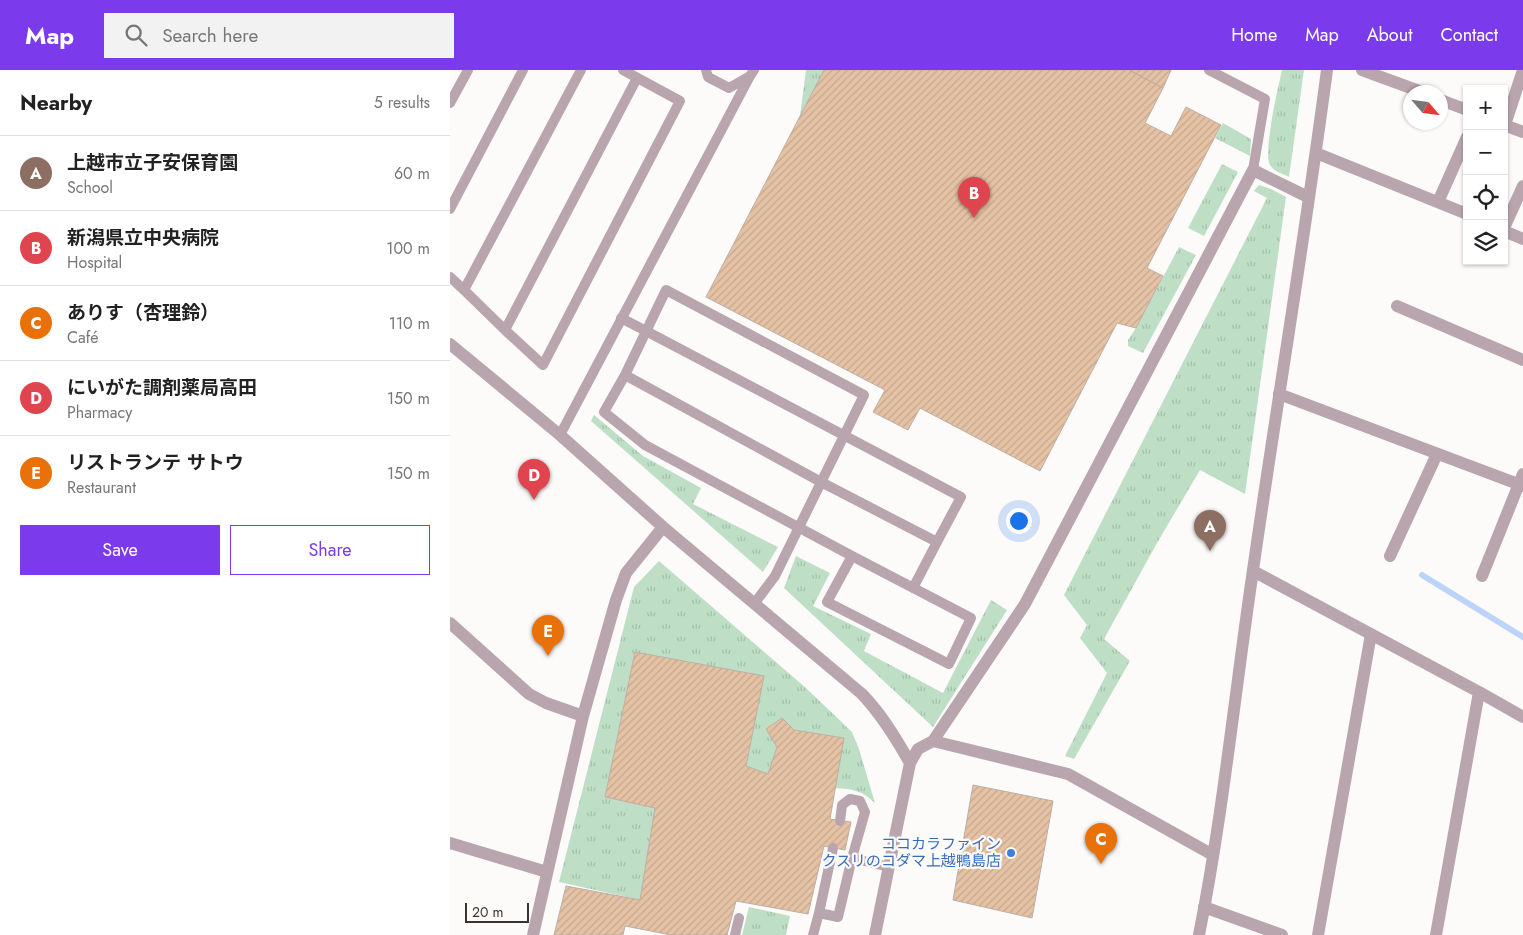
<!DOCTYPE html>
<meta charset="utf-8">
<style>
:root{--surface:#fff;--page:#f2f2f2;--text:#222;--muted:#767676;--line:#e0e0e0;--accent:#7c3aed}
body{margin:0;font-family:Jost,"Noto Sans JP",sans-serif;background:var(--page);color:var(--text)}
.controls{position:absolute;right:15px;top:15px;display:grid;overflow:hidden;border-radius:0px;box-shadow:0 1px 4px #0004}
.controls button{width:45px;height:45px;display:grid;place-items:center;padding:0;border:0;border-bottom:1px solid var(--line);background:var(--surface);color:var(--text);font:25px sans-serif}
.compass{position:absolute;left:953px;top:15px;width:45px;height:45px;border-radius:50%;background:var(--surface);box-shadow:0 1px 4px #0004;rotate:118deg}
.scale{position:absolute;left:15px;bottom:12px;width:64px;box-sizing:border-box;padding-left:5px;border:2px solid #38332f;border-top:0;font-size:14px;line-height:18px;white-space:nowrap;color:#38332f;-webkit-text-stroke:4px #fdfbf9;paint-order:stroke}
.you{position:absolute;left:568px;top:450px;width:18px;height:18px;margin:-12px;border:4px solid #fff;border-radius:50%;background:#1a73e8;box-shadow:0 0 0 8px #1a73e833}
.badge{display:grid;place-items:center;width:32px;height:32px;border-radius:50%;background:var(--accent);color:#fff;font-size:16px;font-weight:700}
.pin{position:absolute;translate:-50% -41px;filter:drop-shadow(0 1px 2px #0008)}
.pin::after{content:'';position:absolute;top:26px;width:18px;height:15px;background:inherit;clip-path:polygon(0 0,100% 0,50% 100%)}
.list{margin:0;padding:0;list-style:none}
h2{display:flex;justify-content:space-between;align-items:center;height:65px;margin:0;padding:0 20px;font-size:21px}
h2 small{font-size:16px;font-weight:400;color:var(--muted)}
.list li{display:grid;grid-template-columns:32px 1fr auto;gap:15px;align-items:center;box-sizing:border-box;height:75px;padding:0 20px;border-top:1px solid var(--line)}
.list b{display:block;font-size:19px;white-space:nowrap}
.list p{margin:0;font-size:16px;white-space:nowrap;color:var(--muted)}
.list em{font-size:16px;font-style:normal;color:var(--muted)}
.actions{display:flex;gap:10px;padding:15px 20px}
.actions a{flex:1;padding:11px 0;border:1px solid var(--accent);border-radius:0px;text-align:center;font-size:18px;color:var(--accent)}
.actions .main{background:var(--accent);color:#fff}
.icon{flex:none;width:28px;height:28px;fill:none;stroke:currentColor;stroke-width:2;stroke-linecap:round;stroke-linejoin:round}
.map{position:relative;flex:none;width:1073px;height:865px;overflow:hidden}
header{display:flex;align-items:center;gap:30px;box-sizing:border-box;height:70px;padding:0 25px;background:var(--accent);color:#fff}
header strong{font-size:24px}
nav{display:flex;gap:28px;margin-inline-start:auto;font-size:18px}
.search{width:350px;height:45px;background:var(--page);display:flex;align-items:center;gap:12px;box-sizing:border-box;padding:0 18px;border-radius:0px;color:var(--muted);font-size:19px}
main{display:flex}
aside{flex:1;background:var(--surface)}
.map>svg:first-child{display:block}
.grass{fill:url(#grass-tufts)}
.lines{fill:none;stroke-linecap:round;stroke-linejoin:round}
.stream{stroke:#bdd4f9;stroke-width:6}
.building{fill:url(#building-hatch);stroke:#bbafa5}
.service{stroke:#b9a5ae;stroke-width:10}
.minor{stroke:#b9a5ae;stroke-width:12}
.tertiary{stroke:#b9a5ae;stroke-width:12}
.shop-dot{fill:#3f7fe0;stroke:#fdfbf9;stroke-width:2}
.labels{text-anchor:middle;stroke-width:4.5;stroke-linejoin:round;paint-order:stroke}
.shop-label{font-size:15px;fill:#366cbe;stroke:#fdfbf9;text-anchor:end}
</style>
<header>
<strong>Map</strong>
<div class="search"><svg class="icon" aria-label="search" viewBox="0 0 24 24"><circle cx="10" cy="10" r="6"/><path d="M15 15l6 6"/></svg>Search here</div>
<nav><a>Home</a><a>Map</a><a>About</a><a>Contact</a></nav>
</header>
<main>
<aside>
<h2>Nearby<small>5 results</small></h2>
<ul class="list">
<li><span class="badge" style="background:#8d6e63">A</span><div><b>上越市立子安保育園</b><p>School</p></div><em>60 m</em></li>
<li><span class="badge" style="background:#e0444e">B</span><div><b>新潟県立中央病院</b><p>Hospital</p></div><em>100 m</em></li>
<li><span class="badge" style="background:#e8710a">C</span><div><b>ありす（杏理鈴）</b><p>Café</p></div><em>110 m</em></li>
<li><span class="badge" style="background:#e0444e">D</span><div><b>にいがた調剤薬局高田</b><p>Pharmacy</p></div><em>150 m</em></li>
<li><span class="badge" style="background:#e8710a">E</span><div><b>リストランテ サトウ</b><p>Restaurant</p></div><em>150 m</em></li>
</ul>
<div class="actions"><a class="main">Save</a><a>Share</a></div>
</aside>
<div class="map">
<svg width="1073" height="865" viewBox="0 0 1073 865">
<defs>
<pattern id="grass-tufts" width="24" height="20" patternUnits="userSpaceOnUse" patternTransform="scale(1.25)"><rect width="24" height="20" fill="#bedfc5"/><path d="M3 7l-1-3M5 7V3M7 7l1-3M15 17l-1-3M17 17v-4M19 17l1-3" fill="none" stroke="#a4c0aa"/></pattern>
<pattern id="building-hatch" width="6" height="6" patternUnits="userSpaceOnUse" patternTransform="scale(1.25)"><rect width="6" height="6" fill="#e6c2a5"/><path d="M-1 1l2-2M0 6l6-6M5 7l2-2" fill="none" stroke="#c6a78e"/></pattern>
</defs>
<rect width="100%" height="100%" fill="#fdfbf9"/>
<path class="grass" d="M356,0H374L350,46Z
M832,0H854L839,107C833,104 823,101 820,95C813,83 828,17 832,0Z
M773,53L801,69L800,86L765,68Z
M772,94L788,102L754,166L738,158Z
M809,115L821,119L836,127L795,424L750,400L707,473L654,569L680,591L624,689L615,686L657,603L630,568L637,555L614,525L817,128L804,121Z
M729,177L746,185L693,283L678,276V270L686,258Z
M144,345L193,386L251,418L243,434L328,477L313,502L141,351Z
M346,486L380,503L363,536L421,564L414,581L493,623L541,530L557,540L483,657L334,518Z
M209,491L356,618L402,662L409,679L425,733C412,721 404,719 385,718L394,668L344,660L332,648L317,659L327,677L318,704L296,696L314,606L185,582L155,727L205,738L190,830L109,812L184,517Z
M299,837L340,846L336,865H292Z"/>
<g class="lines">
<path class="stream" d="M972,505L1073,567"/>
</g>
<path class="building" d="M374,0H679L713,18L695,53L721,66L736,37L771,55L697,198L713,206L686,258L667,253L590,401L470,338L458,360L423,342L435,320L256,227Z
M679,0H721L713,18Z
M185,582L314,606L296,696L318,704L327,677L316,659L332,648L344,660L394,668L380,749L401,752L395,780L374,776L358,844L286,831L277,865H221L175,856L173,865H104L116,816L190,830L205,738L155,727Z
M523,715L603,731L582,848L503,830Z"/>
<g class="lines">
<path class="service" d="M173,0L230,31L93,295L55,260L187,8
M256,0L258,7L279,18L300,6L304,0
M759,0L815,29L803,100
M0,33L18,0
M0,139L73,0
M0,207L14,220
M171,248L196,261L511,427L487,472L371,412L175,305L216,220L414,325L325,506L304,534
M55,260L14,220L131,0
M175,305L154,342L195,375L402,486L521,548L499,594L377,532L402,486
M110,365L300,6
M463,518L487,472
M390,751L392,735L400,729L410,731L415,742L402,788
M383,778L369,843L388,847L402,788L439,797
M285,865L289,848
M363,865L369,843"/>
<path class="minor" d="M912,0L972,22
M991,30L1017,40
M1054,55L1073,62
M1055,55L1073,0
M866,83L1017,144
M988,132L1017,67
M1054,158L1073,116
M1054,161L1073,169
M947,236L1073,290
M0,274L110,365L213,457L412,624C432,645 446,668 460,693
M829,324L1073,416
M940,486L987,384
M803,501L1029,622L1073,647
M1032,506L1073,404
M0,553L79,624L96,633L133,646
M483,671L575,534L803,100L858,127
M0,773L97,802
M754,837L832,865
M83,865L133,646L166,530L176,503L213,457
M425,865L460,693L468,679L483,671L618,704L763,785
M868,865L921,564
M986,865L1029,622"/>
<path class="tertiary" d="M749,865C773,744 785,622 803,500C827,333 855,167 877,0"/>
</g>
<circle class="shop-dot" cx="561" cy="783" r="5"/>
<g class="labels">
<g class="shop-label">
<text x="551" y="779">ココカラファイン<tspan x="551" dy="17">クスリのコダマ上越鴨島店</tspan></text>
</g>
</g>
</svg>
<div class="controls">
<button>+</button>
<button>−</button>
<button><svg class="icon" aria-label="locate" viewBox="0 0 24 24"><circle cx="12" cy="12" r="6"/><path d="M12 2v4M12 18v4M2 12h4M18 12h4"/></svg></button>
<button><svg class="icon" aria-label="layers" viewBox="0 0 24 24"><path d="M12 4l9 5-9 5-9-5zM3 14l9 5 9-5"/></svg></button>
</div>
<svg class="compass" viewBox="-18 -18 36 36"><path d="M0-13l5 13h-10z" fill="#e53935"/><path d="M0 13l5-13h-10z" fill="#767676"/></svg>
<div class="scale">20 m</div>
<div class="you"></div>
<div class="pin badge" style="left:760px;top:481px;background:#8d6e63">A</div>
<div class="pin badge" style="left:524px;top:148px;background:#e0444e">B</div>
<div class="pin badge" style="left:651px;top:794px;background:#e8710a">C</div>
<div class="pin badge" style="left:84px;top:430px;background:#e0444e">D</div>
<div class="pin badge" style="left:98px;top:586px;background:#e8710a">E</div>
</div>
</main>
